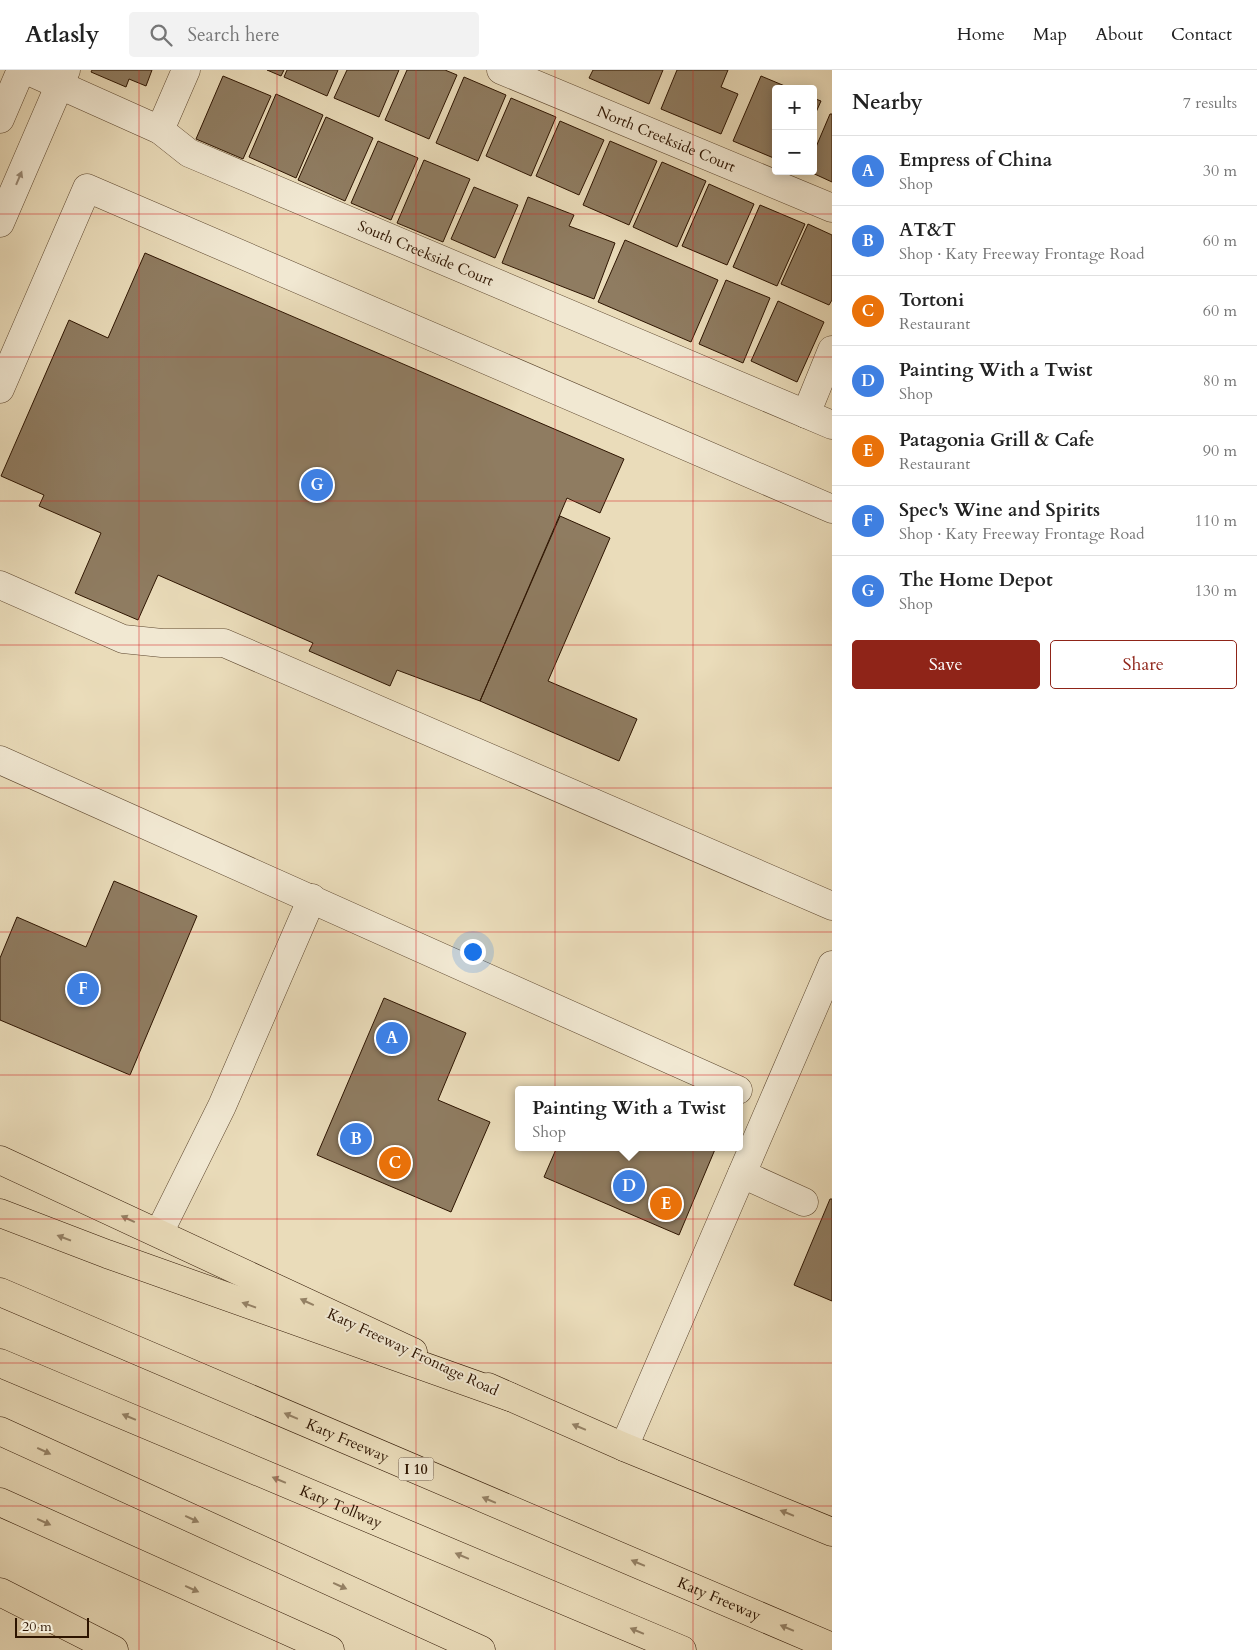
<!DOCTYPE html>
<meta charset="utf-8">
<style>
:root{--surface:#fff;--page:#f2f2f2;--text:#222;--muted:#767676;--line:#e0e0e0;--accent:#8f2418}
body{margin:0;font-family:Cardo,serif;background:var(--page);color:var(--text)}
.controls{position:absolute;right:15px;top:15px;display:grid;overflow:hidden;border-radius:5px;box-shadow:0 2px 12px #0003}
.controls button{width:45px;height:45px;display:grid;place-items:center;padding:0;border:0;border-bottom:1px solid var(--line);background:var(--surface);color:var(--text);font:25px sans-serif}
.scale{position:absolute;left:15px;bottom:12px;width:74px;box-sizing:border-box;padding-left:5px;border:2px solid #2d1400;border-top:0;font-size:14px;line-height:18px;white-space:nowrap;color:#2d1400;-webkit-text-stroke:4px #f1e8d2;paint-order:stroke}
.you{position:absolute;left:472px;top:881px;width:18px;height:18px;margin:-12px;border:4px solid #fff;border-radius:50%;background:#1a73e8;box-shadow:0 0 0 8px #1a73e833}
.badge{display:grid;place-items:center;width:32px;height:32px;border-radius:50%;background:var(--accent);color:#fff;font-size:16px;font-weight:700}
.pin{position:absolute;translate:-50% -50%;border:2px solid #fff;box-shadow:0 1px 5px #0006}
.popup{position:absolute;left:515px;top:1016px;width:228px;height:65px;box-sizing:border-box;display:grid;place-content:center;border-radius:5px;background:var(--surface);filter:drop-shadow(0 1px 4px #0005);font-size:16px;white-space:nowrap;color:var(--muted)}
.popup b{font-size:19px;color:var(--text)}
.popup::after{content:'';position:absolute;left:50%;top:100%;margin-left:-10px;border:10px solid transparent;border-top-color:var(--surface)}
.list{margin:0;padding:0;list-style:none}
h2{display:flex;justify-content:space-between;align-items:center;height:65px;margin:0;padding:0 20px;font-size:21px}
h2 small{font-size:16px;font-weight:400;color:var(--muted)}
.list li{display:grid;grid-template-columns:32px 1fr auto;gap:15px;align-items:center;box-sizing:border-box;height:70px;padding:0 20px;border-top:1px solid var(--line)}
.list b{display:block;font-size:19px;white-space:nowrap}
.list p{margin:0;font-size:16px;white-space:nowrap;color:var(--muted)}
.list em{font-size:16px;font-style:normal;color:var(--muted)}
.actions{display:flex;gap:10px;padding:15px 20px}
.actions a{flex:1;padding:11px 0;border:1px solid var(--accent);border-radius:5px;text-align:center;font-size:18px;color:var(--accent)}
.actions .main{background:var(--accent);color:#fff}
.icon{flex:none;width:28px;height:28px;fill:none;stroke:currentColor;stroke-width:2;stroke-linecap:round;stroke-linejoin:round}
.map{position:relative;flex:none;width:832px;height:1580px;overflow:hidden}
header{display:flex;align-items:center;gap:30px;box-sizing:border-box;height:70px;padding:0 25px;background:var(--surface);border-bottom:1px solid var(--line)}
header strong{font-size:24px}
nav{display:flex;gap:28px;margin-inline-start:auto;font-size:18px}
.search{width:350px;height:45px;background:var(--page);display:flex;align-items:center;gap:12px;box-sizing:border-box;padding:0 18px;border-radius:5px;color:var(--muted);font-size:19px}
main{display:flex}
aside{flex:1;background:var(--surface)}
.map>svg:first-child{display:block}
.building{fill:#8f7c61;stroke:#2d1400}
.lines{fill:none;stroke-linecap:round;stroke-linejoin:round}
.minor-casing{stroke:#5c462e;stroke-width:29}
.major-casing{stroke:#2d1400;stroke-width:29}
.highway-casing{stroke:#2d1400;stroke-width:29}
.minor{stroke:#f1e8d2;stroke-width:28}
.major{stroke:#eadcba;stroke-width:28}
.highway{stroke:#eadcba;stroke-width:28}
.oneway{fill:#998974}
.oneway2{fill:#958266}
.grid{fill:none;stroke:#d62828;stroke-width:1;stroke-opacity:0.55}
.labels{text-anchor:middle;stroke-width:4;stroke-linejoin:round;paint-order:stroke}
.shield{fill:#f1e8d2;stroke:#68543f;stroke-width:1}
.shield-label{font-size:14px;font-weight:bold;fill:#2d1400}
.street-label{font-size:15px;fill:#2d1400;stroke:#f1e8d2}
</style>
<header>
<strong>Atlasly</strong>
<div class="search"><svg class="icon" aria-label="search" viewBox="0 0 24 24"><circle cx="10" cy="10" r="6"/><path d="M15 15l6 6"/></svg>Search here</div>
<nav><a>Home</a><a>Map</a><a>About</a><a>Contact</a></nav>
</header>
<main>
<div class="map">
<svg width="832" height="1580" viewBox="0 0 832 1580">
<rect width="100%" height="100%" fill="#eadcba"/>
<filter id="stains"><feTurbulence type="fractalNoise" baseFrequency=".004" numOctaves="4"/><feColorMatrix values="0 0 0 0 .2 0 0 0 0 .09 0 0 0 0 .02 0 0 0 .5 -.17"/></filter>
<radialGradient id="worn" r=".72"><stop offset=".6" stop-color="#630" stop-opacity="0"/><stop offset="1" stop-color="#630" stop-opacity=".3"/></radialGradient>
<path class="building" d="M92,0H152L146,16L129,9L126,17L91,2Z
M267,0H284L281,6Z
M287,0H338L327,26L284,7Z
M347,0H399L379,47L334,28Z
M407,0H445L457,5L429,69L385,50Z
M593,0H663L649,34L589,8Z
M677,0H728L721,17L738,24L721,64L661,39Z
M223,6L271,26L243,89L196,69Z
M761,6L792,19H776V89L733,71Z
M464,7L506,25L478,91L436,73Z
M276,24L323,45L296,108L249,87Z
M511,28L556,47L531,106L486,86Z
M813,28L821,31L813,49Z
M830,44H832V112L808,101H813V84Z
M326,47L373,68L345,131L298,110Z
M560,51L604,70L579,125L536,106Z
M378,71L418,88L391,150L351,133Z
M610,71L657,91L629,155L583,135Z
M424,90L470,109L443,172L397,153Z
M662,92L706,111L677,177L633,157Z
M709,114L754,134L727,195L682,176Z
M474,117L518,135L495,188L451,169Z
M528,127L574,145L569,156L615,173L594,229L502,193Z
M760,135L805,154L777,216L733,197Z
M808,154L832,165V230L829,235L781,214Z
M625,170L718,210L691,272L598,232Z
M145,183L624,389L600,443L567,428L480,631L397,600L390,616L309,581L313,573L158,505L138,550L75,523L101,463L39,436L44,425L1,406L69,250L108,268Z
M726,210L770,228L743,293L699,274Z
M778,231L824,252L797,312L751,291Z
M560,446L610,468L548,611L637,649L619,691L480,631Z
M114,811L197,846L130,1005L0,950V888L17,847L86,877Z
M384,928L466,963L438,1030L490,1052L451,1142L317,1085Z
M557,1077H716L679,1165L544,1107Z
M830,1129H832V1231L794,1215Z"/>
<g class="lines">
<defs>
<g id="minor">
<path id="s1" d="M26,0L160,60L189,83L832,355"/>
<path id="s2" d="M501,0L832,138"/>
<path d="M0,49L21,0"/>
<path d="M160,60L186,0"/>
<path d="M0,153L66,0"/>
<path d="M0,319L87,118L832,439"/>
<path d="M806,344L832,280"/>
<path d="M0,515L123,569L162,573H224L832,836"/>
<path d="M0,690L738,1020"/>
<path d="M742,1104L804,1132"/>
<path d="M159,1163L222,1036L312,828"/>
<path d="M624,1377L832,895"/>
</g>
<path id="major" d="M0,1090L413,1282
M488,1317L624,1377L832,1462"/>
<g id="highway">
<path d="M0,1143L107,1184L510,1327"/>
<path id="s3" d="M0,1222L832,1577"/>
<path id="s4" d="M0,1293L682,1580"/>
<path d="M0,1361L481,1580"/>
<path d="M0,1432L330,1580"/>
<path d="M0,1522L114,1580"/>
</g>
</defs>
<use href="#minor" class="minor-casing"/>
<use href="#major" class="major-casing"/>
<use href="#highway" class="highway-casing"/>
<use href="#minor" class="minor"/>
<use href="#major" class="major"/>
<use href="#highway" class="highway"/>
</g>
<defs><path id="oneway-solid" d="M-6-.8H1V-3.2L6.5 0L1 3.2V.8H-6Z" transform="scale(1.25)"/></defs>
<use class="oneway" href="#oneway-solid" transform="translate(19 108) rotate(-67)"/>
<g class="oneway2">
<use href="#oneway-solid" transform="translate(128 1149) rotate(-155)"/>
<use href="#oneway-solid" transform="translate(64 1168) rotate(-159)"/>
<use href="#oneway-solid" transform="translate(307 1232) rotate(-155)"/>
<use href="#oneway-solid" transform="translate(249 1235) rotate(-160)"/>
<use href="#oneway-solid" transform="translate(291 1346) rotate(-157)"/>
<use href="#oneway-solid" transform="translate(129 1347) rotate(-157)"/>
<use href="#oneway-solid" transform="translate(579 1357) rotate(-157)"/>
<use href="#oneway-solid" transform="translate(44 1381) rotate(25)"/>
<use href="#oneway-solid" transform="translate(279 1410) rotate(-157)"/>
<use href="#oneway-solid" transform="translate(489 1430) rotate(-157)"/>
<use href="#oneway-solid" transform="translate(787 1443) rotate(-158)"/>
<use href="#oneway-solid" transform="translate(192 1449) rotate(25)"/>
<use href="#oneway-solid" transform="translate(44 1452) rotate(24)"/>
<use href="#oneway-solid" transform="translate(462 1486) rotate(-157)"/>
<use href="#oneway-solid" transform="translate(638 1493) rotate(-157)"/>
<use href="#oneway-solid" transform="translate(340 1516) rotate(24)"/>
<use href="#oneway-solid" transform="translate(192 1519) rotate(24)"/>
<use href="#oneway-solid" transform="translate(787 1558) rotate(-157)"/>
<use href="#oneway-solid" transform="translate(637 1561) rotate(-157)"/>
</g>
<path class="grid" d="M139,0V1580M277,0V1580M416,0V1580M555,0V1580M693,0V1580M0,144H832M0,287H832M0,431H832M0,575H832M0,718H832M0,862H832M0,1005H832M0,1149H832M0,1293H832M0,1436H832"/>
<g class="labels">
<rect class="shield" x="398.5" y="1387.5" width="35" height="23" rx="4"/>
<g class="shield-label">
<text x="416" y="1404">I 10</text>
</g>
<g class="street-label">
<text dy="5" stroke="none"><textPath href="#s2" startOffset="179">North Creekside Court</textPath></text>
<text dy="5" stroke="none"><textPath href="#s1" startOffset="441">South Creekside Court</textPath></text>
<text transform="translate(413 1282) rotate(25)" y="5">Katy Freeway Frontage Road</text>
<text dy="5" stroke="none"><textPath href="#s3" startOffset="378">Katy Freeway</textPath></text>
<text dy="5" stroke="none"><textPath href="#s4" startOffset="370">Katy Tollway</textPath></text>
<text dy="5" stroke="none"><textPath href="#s3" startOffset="782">Katy Freeway</textPath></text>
</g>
</g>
<rect width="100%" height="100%" filter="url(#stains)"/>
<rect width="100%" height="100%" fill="url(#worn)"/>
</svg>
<div class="controls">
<button>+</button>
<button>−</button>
</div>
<div class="scale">20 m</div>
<div class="you"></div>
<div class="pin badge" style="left:392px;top:968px;background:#3f7fe0">A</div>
<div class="pin badge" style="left:356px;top:1069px;background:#3f7fe0">B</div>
<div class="pin badge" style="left:395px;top:1093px;background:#e8710a">C</div>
<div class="pin badge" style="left:629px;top:1116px;background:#3f7fe0">D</div>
<div class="popup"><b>Painting With a Twist</b>Shop</div>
<div class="pin badge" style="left:666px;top:1134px;background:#e8710a">E</div>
<div class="pin badge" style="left:83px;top:919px;background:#3f7fe0">F</div>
<div class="pin badge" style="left:317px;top:415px;background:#3f7fe0">G</div>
</div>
<aside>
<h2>Nearby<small>7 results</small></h2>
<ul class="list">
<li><span class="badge" style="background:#3f7fe0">A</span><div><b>Empress of China</b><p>Shop</p></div><em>30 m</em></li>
<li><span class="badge" style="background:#3f7fe0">B</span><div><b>AT&amp;T</b><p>Shop · Katy Freeway Frontage Road</p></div><em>60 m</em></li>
<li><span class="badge" style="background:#e8710a">C</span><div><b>Tortoni</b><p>Restaurant</p></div><em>60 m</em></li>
<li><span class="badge" style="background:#3f7fe0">D</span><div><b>Painting With a Twist</b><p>Shop</p></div><em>80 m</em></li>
<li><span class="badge" style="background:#e8710a">E</span><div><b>Patagonia Grill &amp; Cafe</b><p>Restaurant</p></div><em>90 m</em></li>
<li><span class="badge" style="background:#3f7fe0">F</span><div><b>Spec's Wine and Spirits</b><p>Shop · Katy Freeway Frontage Road</p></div><em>110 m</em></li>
<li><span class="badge" style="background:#3f7fe0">G</span><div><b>The Home Depot</b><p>Shop</p></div><em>130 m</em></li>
</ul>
<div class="actions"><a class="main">Save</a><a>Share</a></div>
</aside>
</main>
